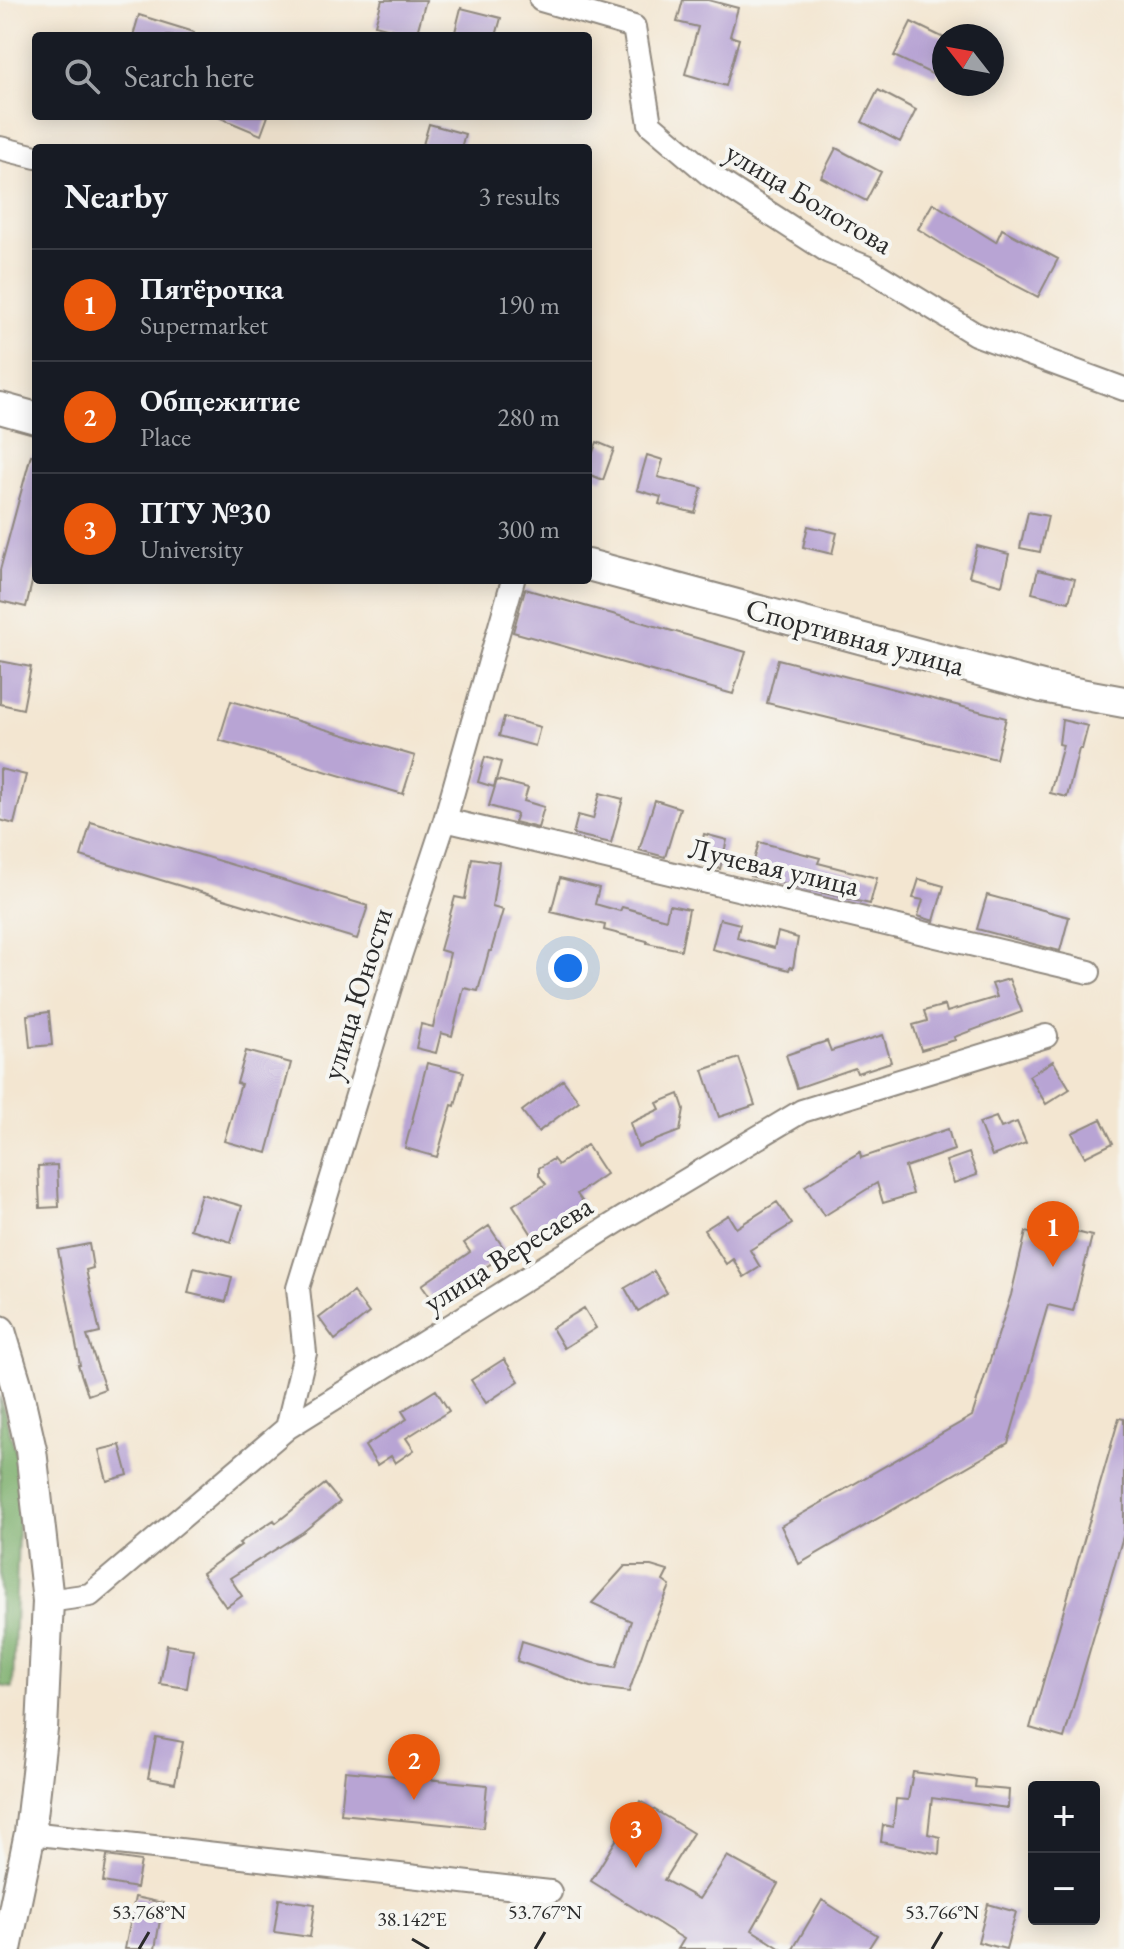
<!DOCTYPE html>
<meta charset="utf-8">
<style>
:root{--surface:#171b24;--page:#242831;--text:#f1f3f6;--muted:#9ea1a6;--line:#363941;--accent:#ea580c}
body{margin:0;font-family:"EB Garamond",serif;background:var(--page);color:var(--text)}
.controls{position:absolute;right:24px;bottom:24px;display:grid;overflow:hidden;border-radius:8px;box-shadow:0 4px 20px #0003}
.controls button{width:72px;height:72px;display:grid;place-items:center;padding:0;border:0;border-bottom:2px solid var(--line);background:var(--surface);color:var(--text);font:40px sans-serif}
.compass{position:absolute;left:932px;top:24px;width:72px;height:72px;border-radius:50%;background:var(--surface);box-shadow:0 4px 20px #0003;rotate:301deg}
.you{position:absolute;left:568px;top:968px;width:28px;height:28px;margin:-20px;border:6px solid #fff;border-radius:50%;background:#1a73e8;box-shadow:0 0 0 12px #1a73e833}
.badge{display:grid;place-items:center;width:52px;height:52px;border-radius:50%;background:var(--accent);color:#fff;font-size:26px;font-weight:700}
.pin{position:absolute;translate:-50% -66px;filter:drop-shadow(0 2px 4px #0008)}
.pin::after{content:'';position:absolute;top:42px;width:28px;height:24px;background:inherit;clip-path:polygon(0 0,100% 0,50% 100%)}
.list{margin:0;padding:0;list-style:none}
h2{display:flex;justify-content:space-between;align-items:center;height:104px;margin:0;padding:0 32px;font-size:34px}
h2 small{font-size:26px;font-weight:400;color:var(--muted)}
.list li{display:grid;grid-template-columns:52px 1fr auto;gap:24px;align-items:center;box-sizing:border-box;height:112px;padding:0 32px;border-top:2px solid var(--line)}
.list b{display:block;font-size:30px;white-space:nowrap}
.list p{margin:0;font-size:26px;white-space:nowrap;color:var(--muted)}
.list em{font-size:26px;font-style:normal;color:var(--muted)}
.icon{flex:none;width:44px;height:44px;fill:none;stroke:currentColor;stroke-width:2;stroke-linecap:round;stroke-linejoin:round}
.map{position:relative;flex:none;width:1124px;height:1949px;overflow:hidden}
.search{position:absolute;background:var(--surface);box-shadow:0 4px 20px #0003;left:32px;top:32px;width:560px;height:88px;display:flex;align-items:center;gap:20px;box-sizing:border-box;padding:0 28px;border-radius:8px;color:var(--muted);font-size:30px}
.panel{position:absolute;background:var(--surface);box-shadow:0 4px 20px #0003;left:32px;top:144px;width:560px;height:440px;border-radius:8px}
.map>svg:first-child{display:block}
.forest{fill:#78ac68;stroke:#526c4a;stroke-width:2}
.building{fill:#b8a4d4}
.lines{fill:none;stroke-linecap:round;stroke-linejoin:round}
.street-casing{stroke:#8f887e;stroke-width:26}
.secondary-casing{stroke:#8f887e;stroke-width:34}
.street{stroke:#fff;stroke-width:22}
.secondary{stroke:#fff;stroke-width:30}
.ticks{fill:none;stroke:#2b2b2b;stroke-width:3}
.labels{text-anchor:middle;stroke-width:8;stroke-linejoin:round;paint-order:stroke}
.street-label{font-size:30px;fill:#2b2b2b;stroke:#f6f6f2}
.ticks-label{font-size:20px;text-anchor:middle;fill:#2b2b2b;stroke:#f6f6f2;stroke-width:8;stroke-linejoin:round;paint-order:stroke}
</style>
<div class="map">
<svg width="1124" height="1949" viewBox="0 0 1124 1949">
<rect width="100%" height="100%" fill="#f6f6f2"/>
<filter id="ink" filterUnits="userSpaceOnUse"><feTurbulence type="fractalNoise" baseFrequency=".0125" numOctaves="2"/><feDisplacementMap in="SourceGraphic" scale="16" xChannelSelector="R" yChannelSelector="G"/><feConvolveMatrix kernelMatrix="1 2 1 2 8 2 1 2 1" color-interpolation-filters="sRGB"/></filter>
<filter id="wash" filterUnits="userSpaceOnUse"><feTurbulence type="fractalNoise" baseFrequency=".006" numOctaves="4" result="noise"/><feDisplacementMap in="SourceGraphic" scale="32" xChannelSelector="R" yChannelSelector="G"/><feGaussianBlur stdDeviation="1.8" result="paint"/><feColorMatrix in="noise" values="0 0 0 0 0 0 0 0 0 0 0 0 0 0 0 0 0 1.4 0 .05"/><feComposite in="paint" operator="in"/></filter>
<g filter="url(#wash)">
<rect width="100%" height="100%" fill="#f3e6d1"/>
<path class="forest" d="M0,1396L20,1468L13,1688L0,1686Z"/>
<g id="blocks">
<path class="building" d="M382,0H426L416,36L375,25Z
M683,0H708L738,8L730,36L739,39L726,86L685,74L698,27L677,22Z
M461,8L501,18L496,36H454Z
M139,15L194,32L193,36H133Z
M911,22L944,38V59L936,76L894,56Z
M878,90L916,110L900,142L862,122Z
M216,116H268L261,135Z
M429,124L465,134L461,148H422Z
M836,148L881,172L866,201L821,177Z
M933,203L996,242L1002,229L1058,259L1038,297L967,260L918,229Z
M597,442L614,449L603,480L588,474V465Z
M31,455H36V566L26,607L0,601V570Z
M647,455L663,460L658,477L702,488L695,513L659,504L661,497L637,490Z
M1028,512L1048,516L1040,552L1020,548Z
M808,526L837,533L832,554L803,547Z
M977,546L1009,554L1002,585L969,576Z
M1038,570L1075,579L1069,602L1032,593Z
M525,589L746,652L733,694L513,632Z
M778,659L1006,718L996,759L767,703Z
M0,661L31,667L23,709L0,704Z
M231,701L415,756L403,794L219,740Z
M504,717L540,727L535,746L499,736Z
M1062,720L1088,726L1082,749H1079L1067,797L1050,793L1063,745L1059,744Z
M485,757L501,762L494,787L478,782Z
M0,769L26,775L14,824L0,820Z
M497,780L528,788L524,801L544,807L538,828L514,822L517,814L489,806Z
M600,793L623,799L611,843L573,834L578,815L593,819Z
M655,800L680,808L665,857L639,850Z
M91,822L368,906L357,939L81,856Z
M704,834L727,840L720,869L697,863Z
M759,842L820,858L818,863L877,878L870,904L750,876Z
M472,858L499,862L492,907L503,910L491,951H489L478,991L464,988L452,1036L441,1033L436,1053L416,1048L421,1024L433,1027L450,953L440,950L455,897L465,899Z
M560,878L599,888L595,904L620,911L622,907L666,919L669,905L689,909L681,950L647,943V941L604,930L605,925L551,912Z
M919,879L944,886L934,921L918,916L923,900L913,898Z
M987,895L1069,917L1060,951L977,929Z
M720,919L740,924L737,938L774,948L778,932L798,938L793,968L790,967L789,970L712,949Z
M1009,979L1022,1012L954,1037L955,1040L921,1050L913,1025L927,1021L924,1011L945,1005L947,1012L997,997L992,984Z
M49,1012L52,1045L30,1047L27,1015Z
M883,1035L891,1062L857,1073L855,1068L797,1088L786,1055L827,1041L831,1051Z
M246,1051L291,1063L267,1153L224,1141L241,1084L237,1083Z
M739,1058L755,1105L719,1117L703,1070Z
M1053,1061L1070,1089L1046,1104L1029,1076Z
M427,1063L464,1072L455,1106L452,1105L437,1157L405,1148Z
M563,1080L579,1101L538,1132L522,1111Z
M679,1094L684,1109L680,1131L638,1147L630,1123L660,1109L657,1103Z
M996,1117L1001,1128L1017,1122L1026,1143L992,1156L979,1123Z
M1101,1119L1113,1143L1085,1157L1072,1133Z
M948,1129L954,1150L905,1167L913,1194L883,1203L877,1183L824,1216L805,1186L860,1152L861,1158Z
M587,1145L606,1174L577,1194L584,1204L553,1225L555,1229L536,1241L513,1205L546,1184L539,1175V1168L553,1159L558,1165Z
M969,1153L977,1175L954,1183L946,1161Z
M57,1165L59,1207L40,1208L38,1166Z
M201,1194L242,1206L231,1242L190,1229Z
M777,1202L792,1224L750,1250L760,1267L744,1277L733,1259L726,1264L704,1230L728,1215L736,1228Z
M1037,1222L1092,1236L1073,1311L1048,1305L1008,1443L799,1564L781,1526L972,1416L1011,1295L1026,1232L1034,1234Z
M489,1226L507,1253L460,1284L462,1287L436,1305L422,1285L470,1252L464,1243Z
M89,1244L93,1268L86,1270L100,1333L87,1336L105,1389L88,1395L78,1365H80L58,1250Z
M194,1268L232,1277L226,1302L188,1293Z
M654,1271L667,1293L638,1311L625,1288Z
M353,1292L369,1313L335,1340L319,1318Z
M584,1308L596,1328L564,1348L552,1328Z
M504,1359L519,1381L486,1403L471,1380Z
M436,1390L449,1411L406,1438L414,1450L395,1463L391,1456L377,1465L365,1446L407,1419L402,1411Z
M1119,1418L1124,1419V1533L1064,1738L1030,1728Z
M120,1445L128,1475L107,1481L99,1450Z
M325,1484L340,1502L303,1532L230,1578L242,1596L226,1607L202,1573L241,1545L239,1543L274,1520L276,1523Z
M625,1566H651L668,1571L663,1581L670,1586L648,1637L629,1692L590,1687L517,1661L522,1641L593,1663L616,1667L631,1621L592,1603Z
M167,1645L193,1649L187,1688L160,1684Z
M156,1737L183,1742L175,1783L148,1778Z
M345,1771L487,1785L483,1828L341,1814Z
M913,1772L976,1780L975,1787L1009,1790L1008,1808L932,1798L928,1834L940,1837L939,1854L881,1842L883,1825L893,1827L896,1799L908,1800Z
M640,1801L693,1833L664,1880L699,1899L727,1856L778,1884L752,1930L781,1949H678L684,1939L591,1881Z
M107,1856L141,1861L136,1888L103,1882Z
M135,1897L163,1903L155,1949H125Z
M279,1899L315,1904L310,1937L274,1932Z
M822,1900L877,1935L868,1949H793Z
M988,1904L1016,1912L1006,1949L978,1942Z"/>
</g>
</g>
<g filter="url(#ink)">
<use href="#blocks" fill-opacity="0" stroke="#8f887e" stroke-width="2"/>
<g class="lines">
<defs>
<path id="street" d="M541,0L634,27L650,124L710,175L829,252L866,267L975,334L1124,389
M0,148L36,157
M445,820L1089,972
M287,1428L305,1353L298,1288L396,968L445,820L513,580
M48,1601L90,1595L287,1428L623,1218L802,1111L1046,1036
M30,1833L550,1892"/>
<path id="secondary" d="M0,408L36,418
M588,565L1042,687L1124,702
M0,1331L16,1384L31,1450L48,1601L42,1729L30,1833L6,1949"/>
</defs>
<use href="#street" class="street-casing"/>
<use href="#secondary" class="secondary-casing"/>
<use href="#street" class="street"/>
<use href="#secondary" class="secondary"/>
</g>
</g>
<path class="ticks" d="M412,1939L429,1949M139,1949L149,1932M535,1949L545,1932M932,1949L942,1932"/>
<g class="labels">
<g class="street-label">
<text transform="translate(809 198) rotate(31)" y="10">улица Болотова</text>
<text transform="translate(855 637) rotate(15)" y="10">Спортивная улица</text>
<text transform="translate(774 867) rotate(13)" y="10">Лучевая улица</text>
<text transform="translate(357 994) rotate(-73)" y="10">улица Юности</text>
<text transform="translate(508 1254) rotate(-32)" y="10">улица Вересаева</text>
</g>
</g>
<g class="ticks-label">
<text x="149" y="1919">53.768°N</text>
<text x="545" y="1919">53.767°N</text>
<text x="942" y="1919">53.766°N</text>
<text x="412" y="1926">38.142°E</text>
</g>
</svg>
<div class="controls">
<button>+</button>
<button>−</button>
</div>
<svg class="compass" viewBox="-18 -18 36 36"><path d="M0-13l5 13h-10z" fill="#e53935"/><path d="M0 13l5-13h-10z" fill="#9ea1a6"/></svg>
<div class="you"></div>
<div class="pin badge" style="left:1053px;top:1267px">1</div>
<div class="pin badge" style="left:414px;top:1800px">2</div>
<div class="pin badge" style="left:636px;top:1868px">3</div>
<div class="search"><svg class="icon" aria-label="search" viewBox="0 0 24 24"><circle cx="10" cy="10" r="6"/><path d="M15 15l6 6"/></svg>Search here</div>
<section class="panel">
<h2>Nearby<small>3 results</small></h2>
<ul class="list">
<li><span class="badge">1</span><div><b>Пятёрочка</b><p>Supermarket</p></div><em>190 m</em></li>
<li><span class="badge">2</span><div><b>Общежитие</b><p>Place</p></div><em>280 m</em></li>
<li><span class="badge">3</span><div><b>ПТУ №30</b><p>University</p></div><em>300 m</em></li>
</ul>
</section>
</div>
